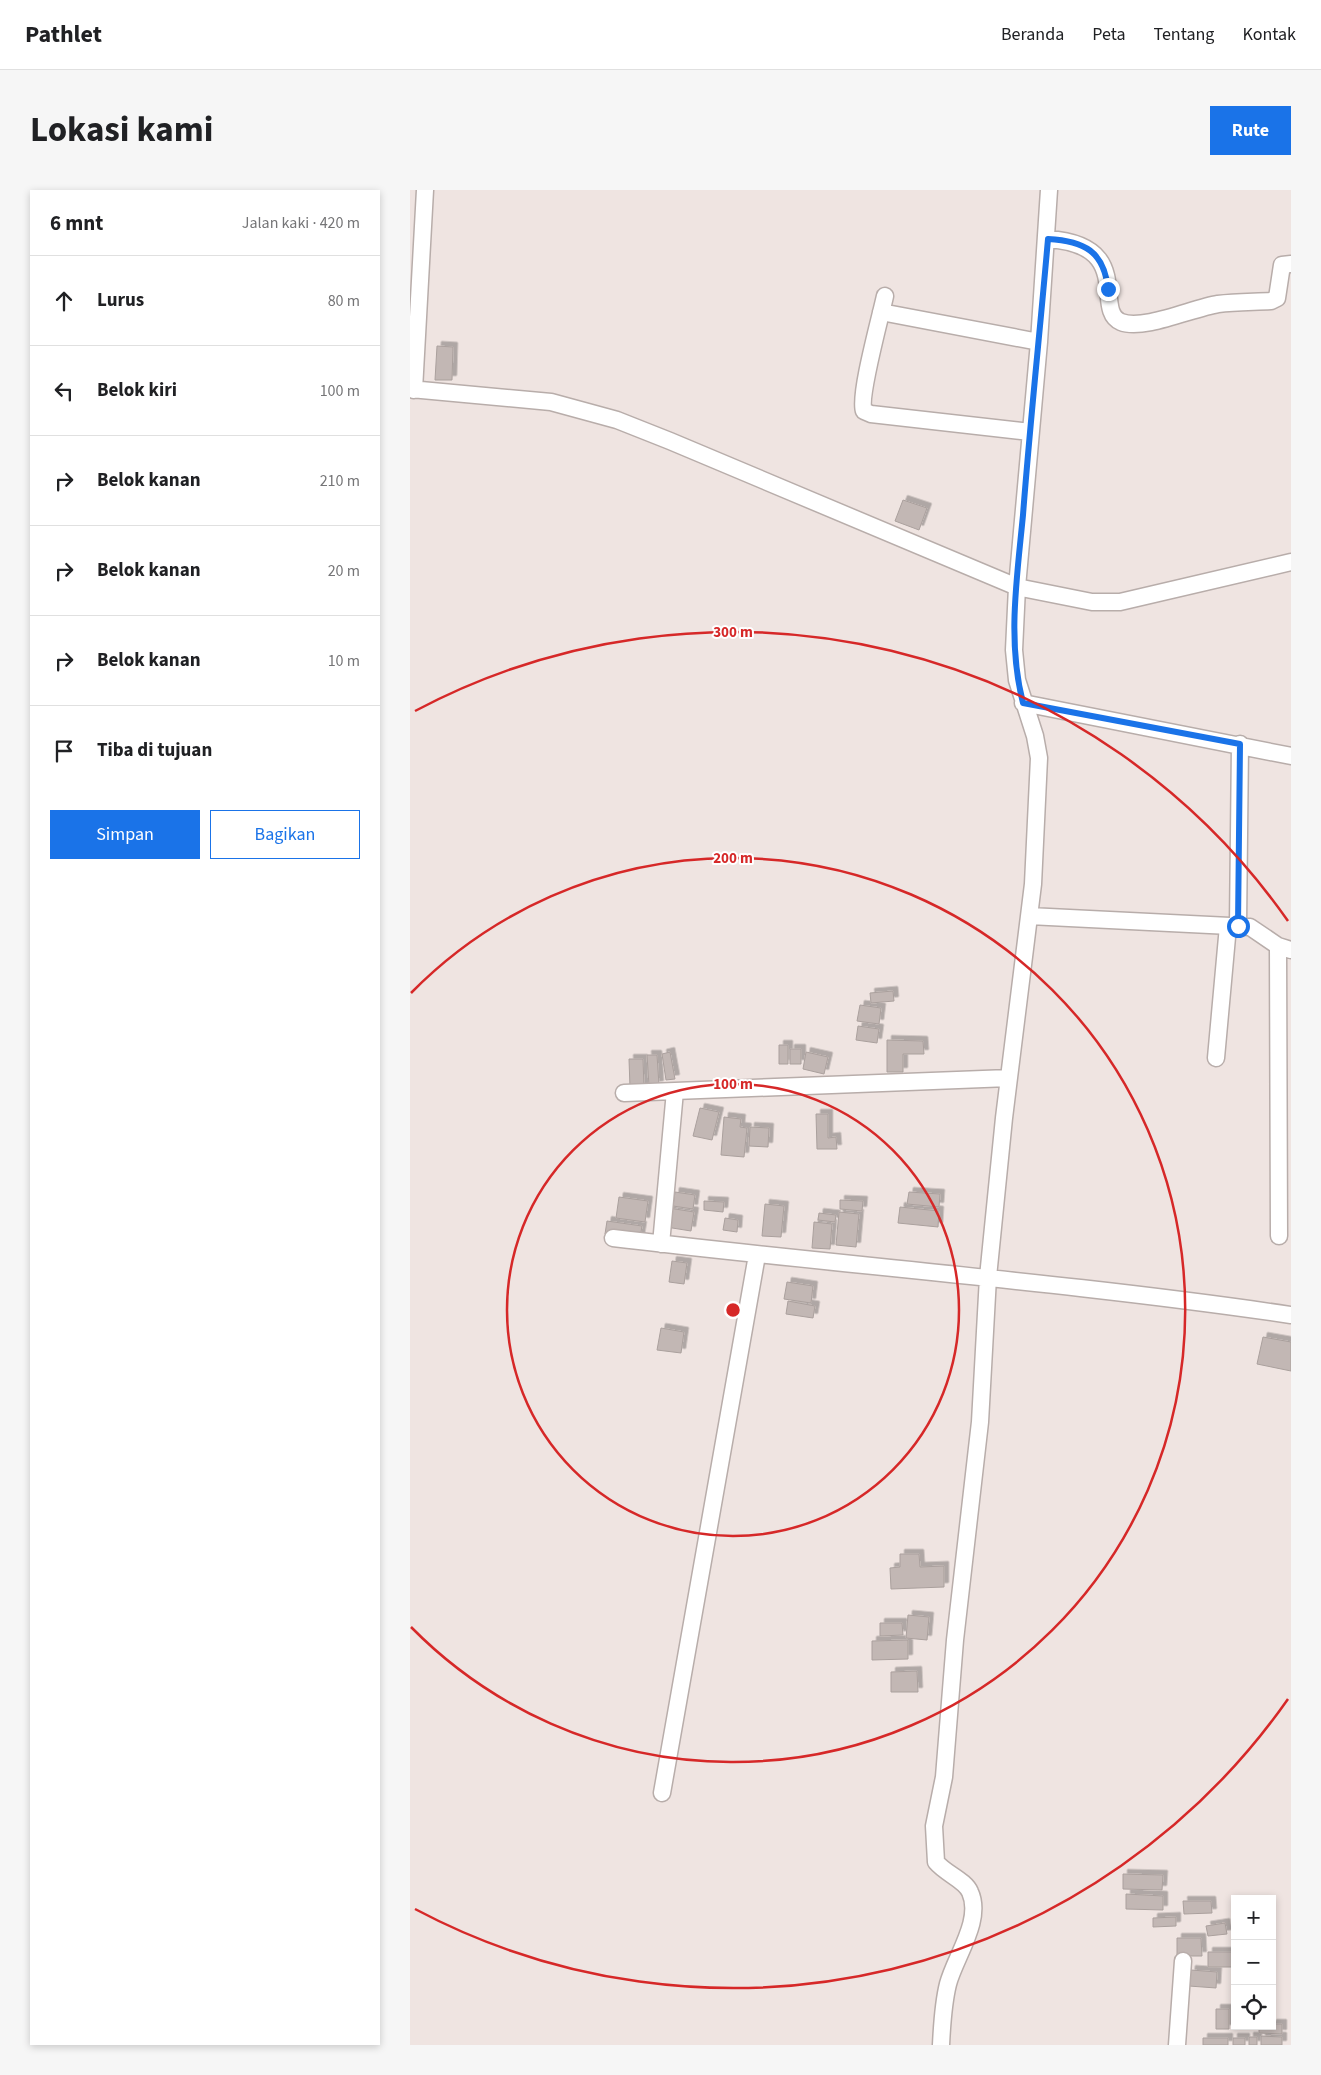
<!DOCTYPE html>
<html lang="id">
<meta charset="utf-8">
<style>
:root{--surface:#fff;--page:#f6f6f6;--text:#202124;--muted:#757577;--line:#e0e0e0;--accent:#1a73e8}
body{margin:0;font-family:"Source Sans 3",sans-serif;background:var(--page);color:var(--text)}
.controls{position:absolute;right:15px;bottom:15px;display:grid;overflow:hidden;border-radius:0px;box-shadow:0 2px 8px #0003}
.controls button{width:45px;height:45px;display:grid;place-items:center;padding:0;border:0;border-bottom:1px solid var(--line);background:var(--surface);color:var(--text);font:25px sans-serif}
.stop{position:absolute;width:15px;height:15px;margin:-11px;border:4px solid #1a73e8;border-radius:50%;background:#fff}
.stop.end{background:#1a73e8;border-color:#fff;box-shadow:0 1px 5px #0008}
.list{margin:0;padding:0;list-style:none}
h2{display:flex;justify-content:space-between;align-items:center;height:65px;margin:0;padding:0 20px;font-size:21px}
h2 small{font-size:16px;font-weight:400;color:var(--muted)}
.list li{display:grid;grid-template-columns:32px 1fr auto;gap:15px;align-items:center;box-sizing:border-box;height:90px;padding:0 20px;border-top:1px solid var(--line)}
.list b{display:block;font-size:19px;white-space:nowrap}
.list em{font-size:16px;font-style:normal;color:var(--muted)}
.actions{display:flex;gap:10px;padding:15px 20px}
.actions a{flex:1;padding:11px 0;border:1px solid var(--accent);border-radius:0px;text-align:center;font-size:18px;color:var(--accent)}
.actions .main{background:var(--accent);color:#fff}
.icon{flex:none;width:28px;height:28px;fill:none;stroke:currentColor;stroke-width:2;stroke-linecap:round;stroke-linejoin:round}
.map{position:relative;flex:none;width:881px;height:1855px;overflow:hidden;border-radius:0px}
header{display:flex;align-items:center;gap:30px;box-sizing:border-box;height:70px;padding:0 25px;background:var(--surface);border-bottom:1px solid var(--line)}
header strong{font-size:24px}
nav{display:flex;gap:28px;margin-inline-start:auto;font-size:18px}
.intro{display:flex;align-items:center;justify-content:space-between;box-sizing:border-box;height:120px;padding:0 30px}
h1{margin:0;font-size:35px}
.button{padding:12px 22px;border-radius:0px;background:var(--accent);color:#fff;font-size:18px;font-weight:700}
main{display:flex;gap:30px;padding:0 30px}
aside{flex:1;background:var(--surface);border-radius:0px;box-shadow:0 2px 8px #0003}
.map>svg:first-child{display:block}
.building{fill:#c2b7b4;stroke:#aaa09d;filter:url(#shadow)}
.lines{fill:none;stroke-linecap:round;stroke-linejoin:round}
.minor-casing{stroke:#b8adaa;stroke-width:19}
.minor{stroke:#fff;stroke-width:16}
.route{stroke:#1a73e8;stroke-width:6}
.ring{fill:none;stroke:#d62828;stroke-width:2.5}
.centre{fill:#d62828;stroke:#fff;stroke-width:2.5}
.ring-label{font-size:15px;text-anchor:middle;font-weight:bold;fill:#d62828;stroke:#fff;stroke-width:4;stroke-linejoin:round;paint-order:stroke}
</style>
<header>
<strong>Pathlet</strong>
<nav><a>Beranda</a><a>Peta</a><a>Tentang</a><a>Kontak</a></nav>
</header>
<div class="intro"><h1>Lokasi kami</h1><a class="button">Rute</a></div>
<main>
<aside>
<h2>6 mnt<small>Jalan kaki · 420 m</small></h2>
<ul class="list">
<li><svg class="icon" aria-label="ahead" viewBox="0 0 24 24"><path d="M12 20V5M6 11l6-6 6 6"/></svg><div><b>Lurus</b></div><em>80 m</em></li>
<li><svg class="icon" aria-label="left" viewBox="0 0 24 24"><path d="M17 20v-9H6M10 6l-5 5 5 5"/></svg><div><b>Belok kiri</b></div><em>100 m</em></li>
<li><svg class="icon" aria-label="right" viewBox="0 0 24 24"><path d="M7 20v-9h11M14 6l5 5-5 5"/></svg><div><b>Belok kanan</b></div><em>210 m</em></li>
<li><svg class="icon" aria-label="right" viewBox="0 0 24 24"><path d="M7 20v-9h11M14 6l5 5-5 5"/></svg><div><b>Belok kanan</b></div><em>20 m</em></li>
<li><svg class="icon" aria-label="right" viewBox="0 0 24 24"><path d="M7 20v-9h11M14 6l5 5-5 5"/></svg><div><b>Belok kanan</b></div><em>10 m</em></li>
<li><svg class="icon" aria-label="arrive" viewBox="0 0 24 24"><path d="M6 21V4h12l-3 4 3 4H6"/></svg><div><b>Tiba di tujuan</b></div></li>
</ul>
<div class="actions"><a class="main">Simpan</a><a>Bagikan</a></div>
</aside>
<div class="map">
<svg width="881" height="1855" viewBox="0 0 881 1855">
<defs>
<filter id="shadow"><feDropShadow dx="4.5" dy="-4.5" stdDeviation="0" flood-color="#0004"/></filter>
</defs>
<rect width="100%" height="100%" fill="#efe4e1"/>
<path class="building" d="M27,156L43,157L42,190H25Z
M493,310L517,318L509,340L485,331Z
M483,801L484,811L461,813L460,803Z
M450,815L471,818L469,834L447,831Z
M448,836L469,839L467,853L446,850Z
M477,850L513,851L514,864H493V882H477Z
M369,855H378V874H369Z
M380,859H391V874H380Z
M260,862L265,889L256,890L252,864Z
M396,862L418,867L414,884L393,879Z
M237,865H247L249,895L239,896Z
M219,869H233L234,898H220Z
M290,918L309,922L302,950L283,946Z
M406,924H418V948L426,947L427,959H407Z
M314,927L331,929L330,937L337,938L334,967L311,965Z
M340,937L359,938L358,957L339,956Z
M265,1002L285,1005L283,1019L263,1016Z
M499,1002L530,1004L529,1017L497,1014Z
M209,1007L238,1011L235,1032L206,1028Z
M430,1010L453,1011L452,1021L430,1019Z
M294,1011L314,1012L313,1022L294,1020Z
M355,1014L374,1016L371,1047L352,1046Z
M490,1017L529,1021L528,1037L488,1033Z
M259,1018L284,1022L281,1041L256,1037Z
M429,1022L449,1024L446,1057L426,1055Z
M409,1023L426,1025L425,1032L408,1030Z
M315,1028L328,1030L327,1042L313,1040Z
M197,1031L232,1036L230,1048L195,1044Z
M404,1032L422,1034L420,1059L402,1058Z
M262,1071L277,1073L274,1094L259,1092Z
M377,1092L403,1096L401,1113L374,1109Z
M378,1111L405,1116L403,1128L376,1124Z
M251,1138L274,1142L271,1163L247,1160Z
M853,1147L881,1152V1181L847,1174Z
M490,1364H509L510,1377L534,1376V1397L481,1399L480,1378L490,1377Z
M498,1425L519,1427L517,1450L496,1448Z
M470,1433H492L493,1445L470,1446Z
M498,1450V1469L462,1470V1451Z
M507,1481L508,1502H481V1482Z
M713,1684L753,1685L752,1700L713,1699Z
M716,1704L753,1706V1720L716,1719Z
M773,1711H801L802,1723L774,1724Z
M766,1727V1736L743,1737V1728Z
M815,1733L817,1744L798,1746L796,1736Z
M767,1748H791L792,1766H767Z
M798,1762H822V1777H798Z
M781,1780L807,1782L806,1798L779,1796Z
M806,1819H819V1839H806Z
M862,1834H872V1844L849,1843V1836H862Z
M851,1846L872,1847V1855H851Z
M839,1847H847V1855H839Z
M793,1848H818V1855H793Z
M823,1848H835V1855H823Z"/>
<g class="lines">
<defs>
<path id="minor" d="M639,0L629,152L607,397L682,412H710L881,372
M638,49C726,55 682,120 711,132C733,141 783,118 808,114C825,112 843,112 861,111L867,108L872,75L881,74
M475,106C471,125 448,208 454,221L461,224L620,242
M471,122L629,152
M0,199L141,212L207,230L260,251L607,397L604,460L607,490L625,546L629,568L623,694L594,928L578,1087L570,1232L545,1450L534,1587L524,1636L526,1672C536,1684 555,1690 560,1702C573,1730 545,1767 538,1794C533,1814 532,1834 531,1855
M4,200L15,0
M613,513L881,566
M619,726L840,737L868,756L881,760
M828,736L830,554
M868,756L869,1046
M806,868L818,736
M214,903L599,888
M203,1048C429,1075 656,1092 881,1125
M251,1054L265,901
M252,1603L347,1065
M767,1855L773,1771"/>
</defs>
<use href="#minor" class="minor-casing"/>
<use href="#minor" class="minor"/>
</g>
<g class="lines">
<path class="route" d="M698,99C694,61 674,51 638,49C630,141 620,233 613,325C607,388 597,451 613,513L830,554L828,736"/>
</g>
<g class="ring">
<circle cx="323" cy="1120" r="226"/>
<path d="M1 803A452 452 0 1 1 1 1437"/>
<path d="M878 1509A678 678 0 0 1 5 1719M5 521A678 678 0 0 1 878 731"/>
</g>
<circle cx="323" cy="1120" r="8" class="centre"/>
<g class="ring-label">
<text x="323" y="447">300 m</text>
<text x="323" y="673">200 m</text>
<text x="323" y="899">100 m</text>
</g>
</svg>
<div class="controls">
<button>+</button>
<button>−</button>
<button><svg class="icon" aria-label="locate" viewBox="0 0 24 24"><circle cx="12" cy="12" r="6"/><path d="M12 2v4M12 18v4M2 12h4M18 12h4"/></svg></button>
</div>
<div class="stop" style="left:828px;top:736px"></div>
<div class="stop end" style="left:698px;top:99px"></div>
</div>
</main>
